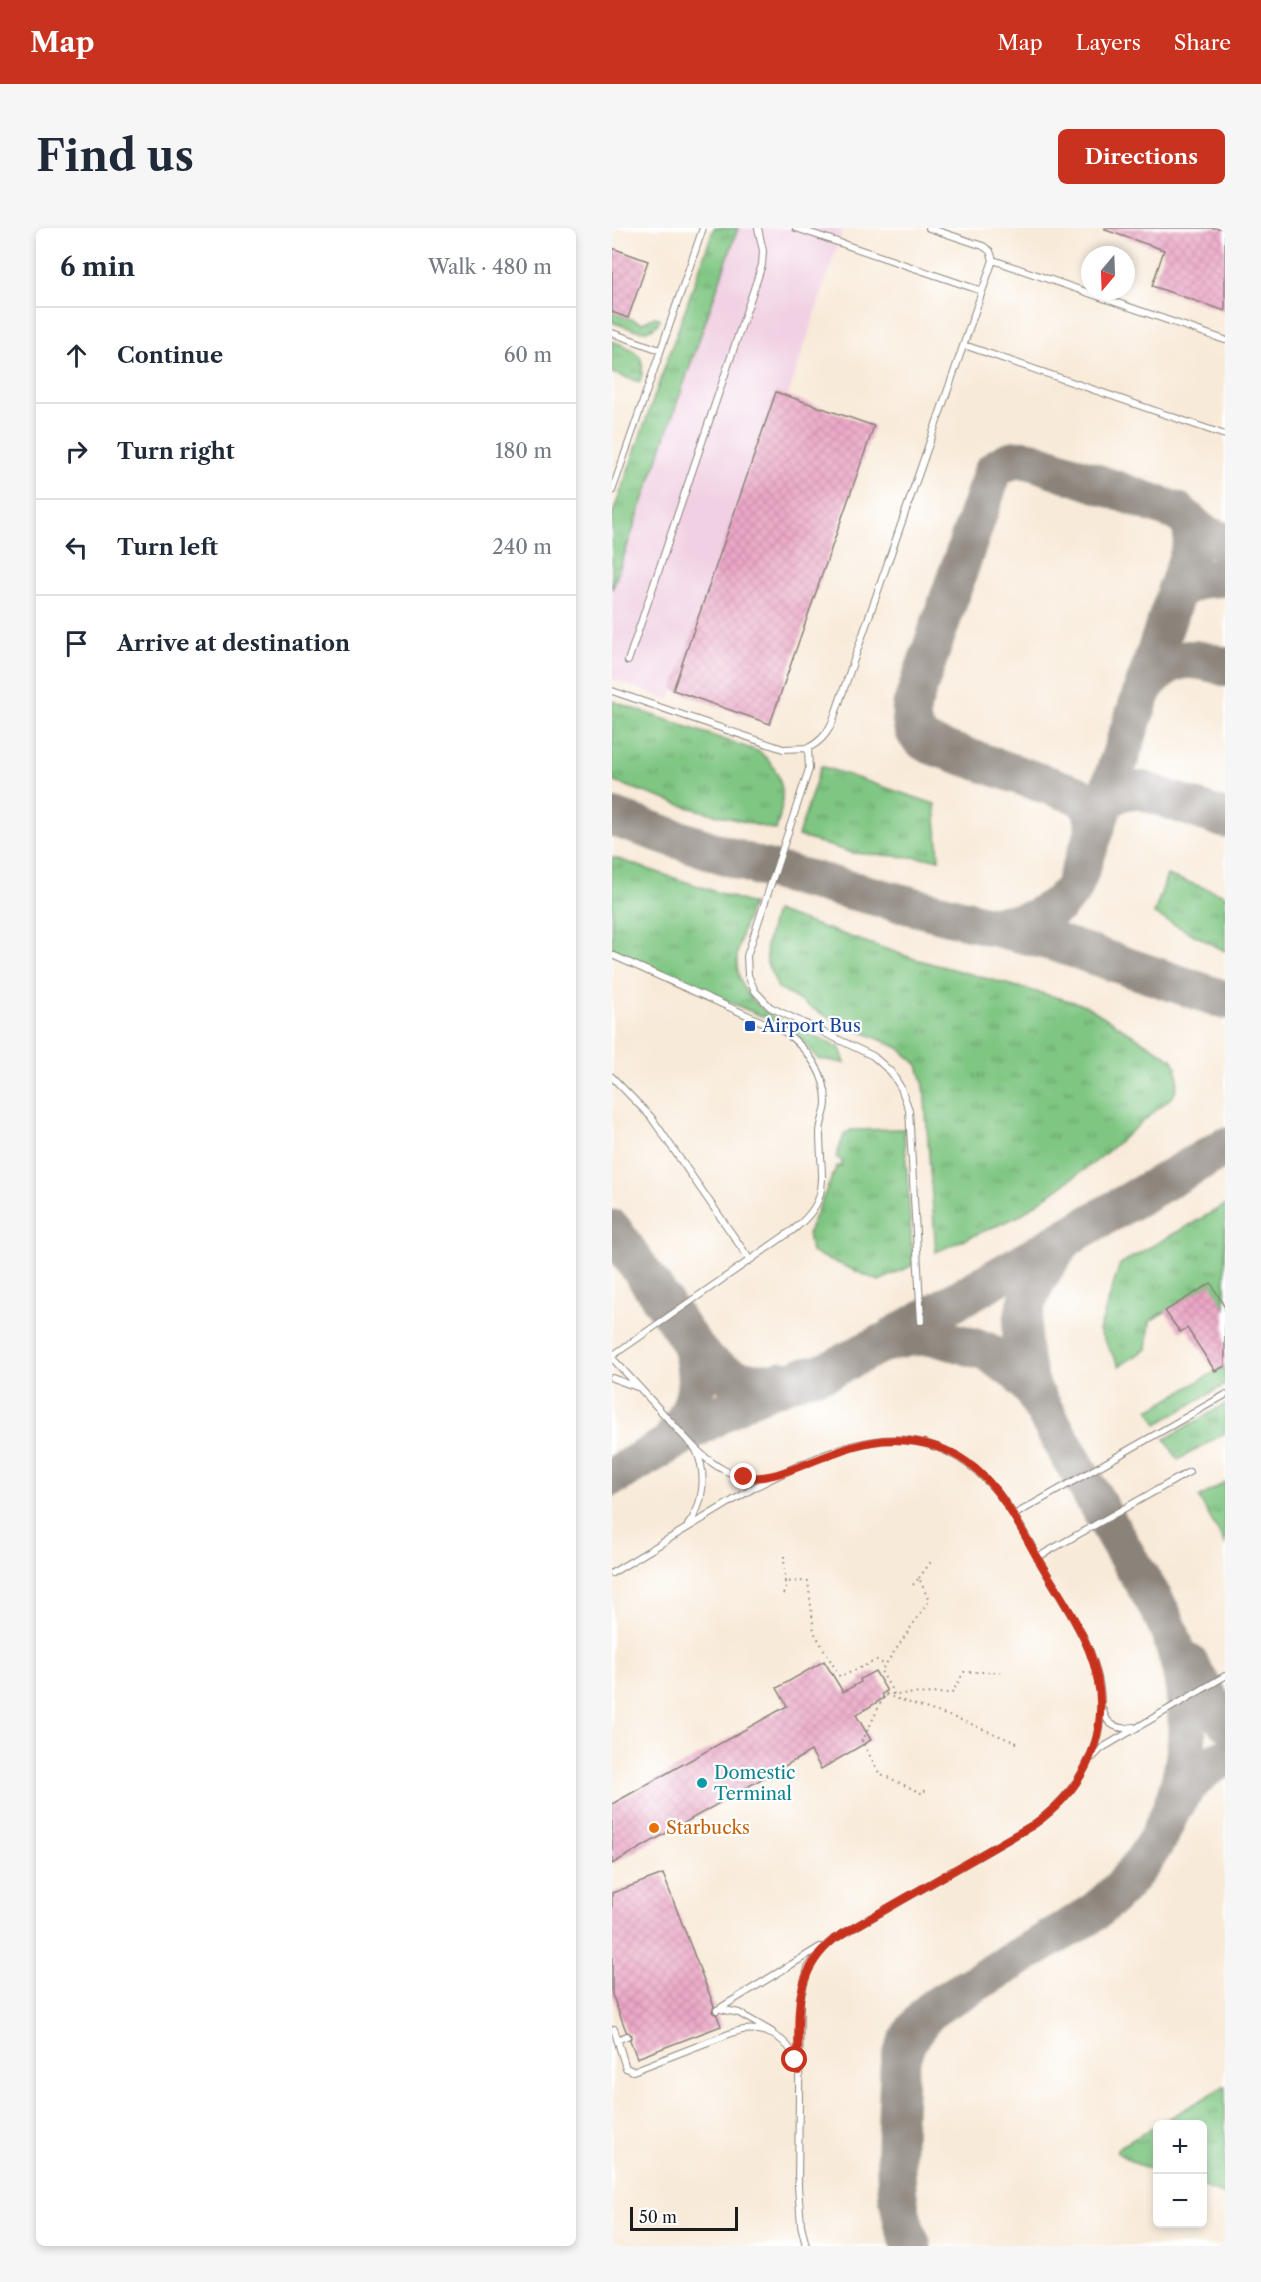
<!DOCTYPE html>
<meta charset="utf-8">
<style>
:root{--surface:#fff;--page:#f6f6f7;--text:#1f2937;--muted:#747a83;--line:#e0e1e3;--accent:#c8321e}
body{margin:0;font-family:"Libre Caslon Text",serif;background:var(--page);color:var(--text)}
.controls{position:absolute;right:18px;bottom:18px;display:grid;overflow:hidden;border-radius:9px;box-shadow:0 3px 9px #0003}
.controls button{width:54px;height:54px;display:grid;place-items:center;padding:0;border:0;border-bottom:2px solid var(--line);background:var(--surface);color:var(--text);font:30px sans-serif}
.compass{position:absolute;left:469px;top:18px;width:54px;height:54px;border-radius:50%;background:var(--surface);box-shadow:0 3px 9px #0003;rotate:199deg}
.scale{position:absolute;left:18px;bottom:15px;width:108px;box-sizing:border-box;padding-left:6px;border:3px solid #1c1c1c;border-top:0;font-size:16px;line-height:21px;white-space:nowrap;color:#1c1c1c;-webkit-text-stroke:4px #fff;paint-order:stroke}
.stop{position:absolute;width:18px;height:18px;margin:-14px;border:4px solid #c8321e;border-radius:50%;background:#fff}
.stop.end{background:#c8321e;border-color:#fff;box-shadow:0 2px 6px #0008}
.list{margin:0;padding:0;list-style:none}
h2{display:flex;justify-content:space-between;align-items:center;height:78px;margin:0;padding:0 24px;font-size:26px}
h2 small{font-size:20px;font-weight:400;color:var(--muted)}
.list li{display:grid;grid-template-columns:39px 1fr auto;gap:18px;align-items:center;box-sizing:border-box;height:96px;padding:0 24px;border-top:2px solid var(--line)}
.list b{display:block;font-size:22px;white-space:nowrap}
.list em{font-size:20px;font-style:normal;color:var(--muted)}
.icon{flex:none;width:33px;height:33px;fill:none;stroke:currentColor;stroke-width:2;stroke-linecap:round;stroke-linejoin:round}
.map{position:relative;flex:none;width:613px;height:2018px;overflow:hidden;border-radius:9px}
header{display:flex;align-items:center;gap:36px;box-sizing:border-box;height:84px;padding:0 30px;background:var(--accent);color:#fff}
header strong{font-size:28px}
nav{display:flex;gap:33px;margin-inline-start:auto;font-size:21px}
.intro{display:flex;align-items:center;justify-content:space-between;box-sizing:border-box;height:144px;padding:0 36px}
h1{margin:0;font-size:42px}
.button{padding:15px 27px;border-radius:9px;background:var(--accent);color:#fff;font-size:21px;font-weight:700}
main{display:flex;gap:36px;padding:0 36px}
aside{flex:1;background:var(--surface);border-radius:9px;box-shadow:0 3px 9px #0003}
.map>svg:first-child{display:block}
.built{fill:#f1d0e3}
.grass{fill:url(#grass-tufts);stroke:#4e714f;stroke-width:1.5}
.lines{fill:none;stroke-linecap:round;stroke-linejoin:round}
.taxiway{stroke:#8a837a;stroke-width:39}
.building{fill:url(#building-cross-hatch)}
.lane-casing{stroke:#8a837a;stroke-width:8}
.path{stroke:#8a837a;stroke-width:2;stroke-dasharray:1.5 4.5;stroke-linecap:butt}
.lane{stroke:#fff;stroke-width:6}
.route{stroke:#c8321e;stroke-width:8}
.transit-dot{fill:#1a4fb4;stroke:#fff;stroke-width:2}
.culture-dot{fill:#0f9aa8;stroke:#fff;stroke-width:2}
.food-dot{fill:#e8710a;stroke:#fff;stroke-width:2}
.labels{text-anchor:middle;stroke-width:4.5;stroke-linejoin:round;paint-order:stroke}
.transit-label{font-size:18px;fill:#164399;stroke:#fff;text-anchor:start}
.culture-label{font-size:18px;fill:#0d838f;stroke:#fff;text-anchor:start}
.food-label{font-size:18px;fill:#c56008;stroke:#fff;text-anchor:start}
</style>
<header>
<strong>Map</strong>
<nav><a>Map</a><a>Layers</a><a>Share</a></nav>
</header>
<div class="intro"><h1>Find us</h1><a class="button">Directions</a></div>
<main>
<aside>
<h2>6 min<small>Walk · 480 m</small></h2>
<ul class="list">
<li><svg class="icon" aria-label="ahead" viewBox="0 0 24 24"><path d="M12 20V5M6 11l6-6 6 6"/></svg><div><b>Continue</b></div><em>60 m</em></li>
<li><svg class="icon" aria-label="right" viewBox="0 0 24 24"><path d="M7 20v-9h11M14 6l5 5-5 5"/></svg><div><b>Turn right</b></div><em>180 m</em></li>
<li><svg class="icon" aria-label="left" viewBox="0 0 24 24"><path d="M17 20v-9H6M10 6l-5 5 5 5"/></svg><div><b>Turn left</b></div><em>240 m</em></li>
<li><svg class="icon" aria-label="arrive" viewBox="0 0 24 24"><path d="M6 21V4h12l-3 4 3 4H6"/></svg><div><b>Arrive at destination</b></div></li>
</ul>
</aside>
<div class="map">
<svg width="613" height="2018" viewBox="0 0 613 2018">
<defs>
<pattern id="grass-tufts" width="24" height="20" patternUnits="userSpaceOnUse" patternTransform="scale(1.5)"><rect width="24" height="20" fill="#7fc682"/><path d="M3 7l-1-3M5 7V3M7 7l1-3M15 17l-1-3M17 17v-4M19 17l1-3" fill="none" stroke="#67a06a"/></pattern>
<pattern id="building-cross-hatch" width="8" height="8" patternUnits="userSpaceOnUse" patternTransform="scale(1.5)"><rect width="8" height="8" fill="#eba7c6"/><path d="M0 0l8 8M0 8l8-8" fill="none" stroke="#c98faa"/></pattern>
</defs>
<rect width="100%" height="100%" fill="#fff"/>
<filter id="ink" filterUnits="userSpaceOnUse"><feTurbulence type="fractalNoise" baseFrequency=".0167" numOctaves="2"/><feDisplacementMap in="SourceGraphic" scale="12" xChannelSelector="R" yChannelSelector="G"/><feConvolveMatrix kernelMatrix="1 2 1 2 8 2 1 2 1" color-interpolation-filters="sRGB"/></filter>
<filter id="wash" filterUnits="userSpaceOnUse"><feTurbulence type="fractalNoise" baseFrequency=".008" numOctaves="4" result="noise"/><feDisplacementMap in="SourceGraphic" scale="24" xChannelSelector="R" yChannelSelector="G"/><feGaussianBlur stdDeviation="1.35" result="paint"/><feColorMatrix in="noise" values="0 0 0 0 0 0 0 0 0 0 0 0 0 0 0 0 0 1.4 0 .05"/><feComposite in="paint" operator="in"/></filter>
<g filter="url(#wash)">
<rect width="100%" height="100%" fill="#f8ead8"/>
<path class="built" d="M126,0H220L230,3L176,168L164,164L58,472L0,451V362Z"/>
<path class="grass" d="M102,0H126L0,362V288Z
M0,84L30,95L43,89L47,90L48,92C39,112 15,99 0,94Z
M0,113C24,121 36,127 28,154L0,145Z
M0,473L148,524C174,547 174,570 164,602L75,579L0,553Z
M209,538L323,576L327,631L240,625L186,608Z
M0,629L140,676C134,693 126,712 125,729C122,786 189,799 228,820L233,835L206,831L190,812L168,796L0,723Z
M555,647L613,667V723L542,686Z
M163,683L303,731L473,777L561,832C567,845 567,853 562,867L483,934L407,988L324,1024L312,858L306,837L287,820L212,787L166,760L155,735L154,718Z
M292,901L301,1037L267,1053L199,1024L196,1004L225,938L229,939L230,933L224,929L232,907L239,902Z
M613,977V1080L598,1056L538,1093L535,1121L507,1138L487,1103L508,1036Z
M613,1138V1157L545,1196L537,1182Z
M613,1176V1205L566,1232L553,1211Z
M613,1254V1316L587,1270Z
M613,1858V1967L591,1959L590,1896H547Z
M545,1897V1943L522,1935L504,1924L506,1920Z"/>
<g class="lines">
<path class="taxiway" d="M564,362L589,351L613,349
M531,461C556,428 575,426 613,439
M491,577C503,564 515,560 532,563L613,591
M0,589L148,639L445,715L613,772
M482,605C483,588 480,576 465,567L319,517C301,509 297,495 300,477L381,243C395,232 404,229 421,233L566,284L591,306L613,314
M384,697L407,695L424,690L447,676L461,661L482,605L581,315L580,301L577,294
M0,1001C19,1028 39,1056 58,1084C71,1103 83,1123 101,1138C120,1153 149,1157 171,1152
M282,1108L613,919
M58,1214C85,1179 91,1154 77,1112
M0,1249L134,1171L189,1149L216,1143L268,1116L298,1109L321,1108L374,1123L407,1146L421,1163
M576,1434L598,1472L613,1493
M563,1576C576,1556 591,1538 613,1530
M300,2018C275,1967 286,1896 287,1840C292,1814 302,1799 321,1780L477,1688C568,1620 599,1506 556,1400C546,1374 527,1349 513,1325C482,1271 452,1217 421,1163C396,1097 414,1061 455,1009"/>
</g>
<g id="blocks">
<path class="building" d="M493,0H613V83L540,58L552,22L493,2Z
M0,20L36,33L16,90L0,84Z
M164,164L262,198L158,496L61,462Z
M599,1055L613,1080V1138L603,1143L575,1100L568,1104L553,1083Z
M212,1433L231,1464L249,1454L248,1451L263,1443L275,1463L270,1466L272,1470L244,1487L259,1512L209,1541L199,1523L0,1636V1576L175,1478L165,1460Z
M51,1646L102,1778L100,1784L105,1787L109,1798L25,1830L18,1812L20,1807L14,1803L0,1766V1665Z"/>
</g>
</g>
<g filter="url(#ink)">
<use href="#blocks" fill-opacity="0" stroke="#8a837a" stroke-width="1.5"/>
<g class="lines">
<defs>
<path id="lane" d="M184,0L370,63
M317,0L371,18L378,23L381,32L613,112
M0,105L48,122
M352,117L613,207
M0,263L91,0
M16,433L150,37L151,23L146,0
M0,463L171,521L196,520
M0,727L173,804C195,821 214,845 214,874C214,885 208,894 208,905C208,949 221,971 181,1002L0,1128
M0,849L39,889L138,1032
M309,1093L297,882L289,860L279,844L261,828L158,779L143,763L136,747L135,728L197,541L196,520C208,514 214,507 220,495L381,32
M0,1130C19,1150 38,1171 57,1192C73,1209 90,1231 112,1242C126,1249 142,1252 157,1249
M0,1150L25,1159
M402,1287L613,1167
M76,1297C92,1277 95,1245 84,1222
M426,1329L577,1244
M0,1345L145,1258C188,1236 246,1207 295,1212C324,1215 351,1229 371,1249C398,1274 413,1307 431,1339C455,1381 489,1426 489,1476C489,1526 461,1569 421,1597L222,1711L209,1722L196,1740L188,1771L186,1958L189,1997L194,2018
M491,1482C494,1497 507,1503 521,1499
M481,1529L490,1520L613,1448
M109,1781L127,1785L160,1804
M105,1782L208,1719
M2,1801L13,1837L14,1840L21,1843L122,1804C149,1796 177,1808 185,1836
M5,1812L15,1808"/>
</defs>
<use href="#lane" class="lane-casing"/>
<path class="path" d="M172,1328L173,1354L196,1353L202,1404L228,1449L265,1432L273,1437
M307,1350L321,1331
M171,1366L174,1362L173,1354
M282,1466L269,1443L317,1373L307,1350L299,1359
M274,1467L349,1492L407,1516
M249,1511L267,1545L311,1566L315,1559
M250,1514L273,1466L340,1465L352,1444H390"/>
<use href="#lane" class="lane"/>
</g>
</g>
<g class="lines" filter="url(#ink)">
<path class="route" d="M132,1249C152,1252 170,1245 189,1238C236,1219 273,1202 325,1219C377,1236 401,1286 426,1331C443,1360 464,1390 477,1422C504,1491 481,1555 421,1597L222,1711C178,1748 188,1790 186,1843L183,1832"/>
</g>
<rect class="transit-dot" x="132" y="792" width="12" height="12" rx="3"/>
<circle class="culture-dot" cx="90" cy="1555" r="6"/>
<circle class="food-dot" cx="42" cy="1600" r="6"/>
<g class="labels">
<g class="transit-label">
<text x="150" y="804">Airport Bus</text>
</g>
<g class="culture-label">
<text x="102" y="1551">Domestic<tspan x="102" dy="21">Terminal</tspan></text>
</g>
<g class="food-label">
<text x="54" y="1606">Starbucks</text>
</g>
</g>
</svg>
<div class="controls">
<button>+</button>
<button>−</button>
</div>
<svg class="compass" viewBox="-18 -18 36 36"><path d="M0-13l5 13h-10z" fill="#e53935"/><path d="M0 13l5-13h-10z" fill="#747a83"/></svg>
<div class="scale">50 m</div>
<div class="stop" style="left:183px;top:1832px"></div>
<div class="stop end" style="left:132px;top:1249px"></div>
</div>
</main>
